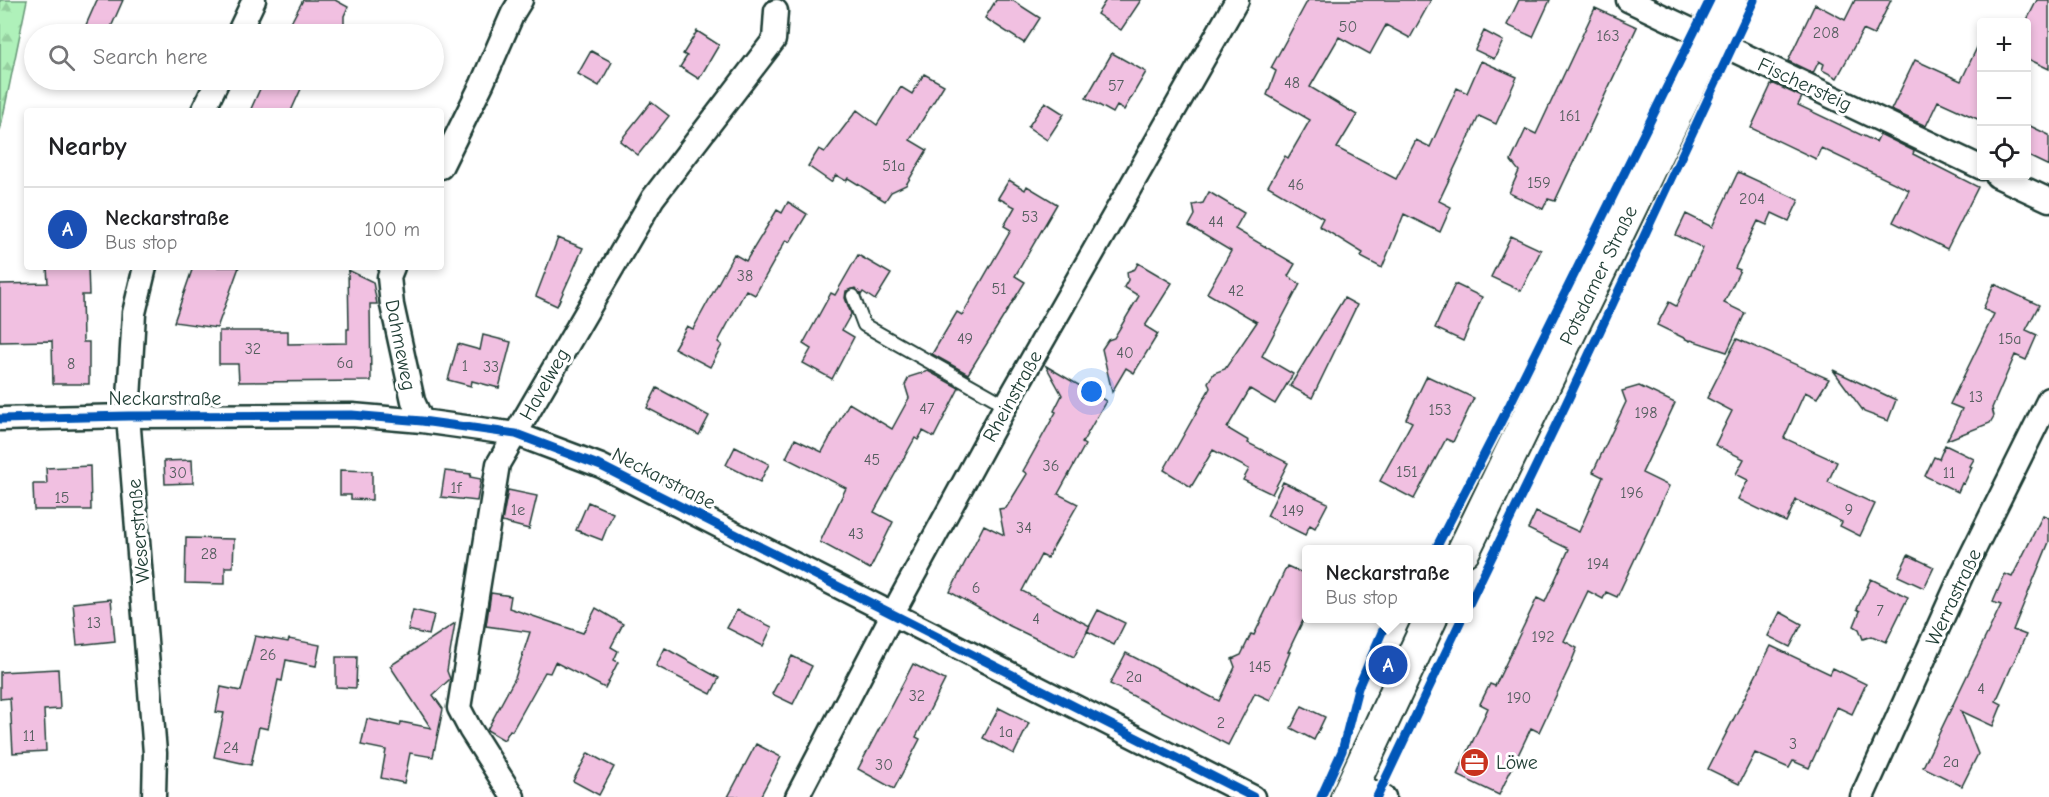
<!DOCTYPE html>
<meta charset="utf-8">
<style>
:root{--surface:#fff;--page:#f6f6f6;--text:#202124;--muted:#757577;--line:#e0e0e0;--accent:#c8321e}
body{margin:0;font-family:"Comic Neue",sans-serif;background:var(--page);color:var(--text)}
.controls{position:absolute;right:18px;top:18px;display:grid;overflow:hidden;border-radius:6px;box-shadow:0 3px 9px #0003}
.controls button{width:54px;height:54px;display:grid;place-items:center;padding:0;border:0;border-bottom:2px solid var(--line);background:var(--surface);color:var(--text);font:30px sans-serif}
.you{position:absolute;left:1092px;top:392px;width:21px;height:21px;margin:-15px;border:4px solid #fff;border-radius:50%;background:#1a73e8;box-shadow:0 0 0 9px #1a73e833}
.badge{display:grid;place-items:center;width:39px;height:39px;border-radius:50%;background:var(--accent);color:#fff;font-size:20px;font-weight:700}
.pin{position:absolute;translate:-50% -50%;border:3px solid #fff;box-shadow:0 2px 6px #0006}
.popup{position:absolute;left:1302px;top:545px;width:171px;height:78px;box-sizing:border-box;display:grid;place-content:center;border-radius:6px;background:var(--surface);filter:drop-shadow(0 2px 4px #0005);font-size:20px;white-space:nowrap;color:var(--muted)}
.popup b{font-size:22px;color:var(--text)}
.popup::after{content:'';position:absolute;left:50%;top:100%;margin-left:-12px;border:12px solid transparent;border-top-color:var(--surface)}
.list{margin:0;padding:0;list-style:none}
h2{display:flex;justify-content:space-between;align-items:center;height:78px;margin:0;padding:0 24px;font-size:26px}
h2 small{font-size:20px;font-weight:400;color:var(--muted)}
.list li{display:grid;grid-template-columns:39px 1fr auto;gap:18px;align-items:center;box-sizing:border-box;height:84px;padding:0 24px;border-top:2px solid var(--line)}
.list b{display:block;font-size:22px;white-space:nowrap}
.list p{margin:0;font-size:20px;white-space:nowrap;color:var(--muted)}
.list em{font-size:20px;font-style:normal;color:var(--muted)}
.icon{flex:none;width:33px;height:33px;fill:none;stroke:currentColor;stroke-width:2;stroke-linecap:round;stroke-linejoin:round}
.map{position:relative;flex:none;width:2049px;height:797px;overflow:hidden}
.search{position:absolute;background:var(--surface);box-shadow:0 3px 9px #0003;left:24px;top:24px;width:420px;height:66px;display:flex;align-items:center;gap:15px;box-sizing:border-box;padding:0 21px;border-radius:33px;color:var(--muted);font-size:22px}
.panel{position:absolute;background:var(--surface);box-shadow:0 3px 9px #0003;left:24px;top:108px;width:420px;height:162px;border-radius:6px}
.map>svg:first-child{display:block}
.forest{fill:url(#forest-firs);stroke:#679777;stroke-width:1.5}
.building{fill:#f1c0e1;stroke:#1f3d34;stroke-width:1.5}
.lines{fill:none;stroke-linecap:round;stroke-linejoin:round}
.service-casing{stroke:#1f3d34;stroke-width:16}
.minor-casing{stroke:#1f3d34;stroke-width:27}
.secondary-casing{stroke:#1f3d34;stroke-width:36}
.service{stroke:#fff;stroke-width:12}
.minor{stroke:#fff;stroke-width:22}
.secondary{stroke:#fff;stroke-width:32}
.cycleway-casing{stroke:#fff;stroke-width:13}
.cycleway{stroke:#0057b8;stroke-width:9}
.labels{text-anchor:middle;stroke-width:6;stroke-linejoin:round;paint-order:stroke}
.number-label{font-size:16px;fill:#545e5f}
.street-label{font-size:20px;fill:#1f3d34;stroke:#fff}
.poi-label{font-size:20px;fill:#1f3d34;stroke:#fff;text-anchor:start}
</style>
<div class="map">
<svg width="2049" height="797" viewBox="0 0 2049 797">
<defs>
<pattern id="forest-firs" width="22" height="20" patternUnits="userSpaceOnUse" patternTransform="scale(1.5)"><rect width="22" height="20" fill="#aff1ba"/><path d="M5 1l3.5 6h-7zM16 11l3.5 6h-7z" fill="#96d0a0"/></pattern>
</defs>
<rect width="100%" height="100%" fill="#fff"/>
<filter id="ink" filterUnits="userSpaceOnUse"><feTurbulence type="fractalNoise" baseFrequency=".0167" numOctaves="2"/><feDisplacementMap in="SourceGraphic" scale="12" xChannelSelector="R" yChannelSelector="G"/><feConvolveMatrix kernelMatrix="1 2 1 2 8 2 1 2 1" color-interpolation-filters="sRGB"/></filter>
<g filter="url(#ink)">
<path class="forest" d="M0,0H27L0,131Z"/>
<path class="building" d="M97,0H123L108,34H82Z
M303,0H335L348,7L344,16V24L339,34H285Z
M996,0H1012L1040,18L1024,43L985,18Z
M1106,0H1141L1121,30L1097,14Z
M1308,0H1431L1410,38L1386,25L1370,54L1339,37L1310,87L1357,115L1337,148L1396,179L1416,140L1430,147L1457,88L1467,93L1481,61L1517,77L1496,124L1479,116L1439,201L1451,207L1440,232L1404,214L1382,268L1361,257L1363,253L1319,226L1323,218L1268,186L1285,156L1288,158L1310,120L1267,95L1276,71L1271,68Z
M1519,0H1550L1533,37L1507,25Z
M1855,0H1891L1874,35L1863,30L1837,78L1822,70L1824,64L1819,61L1813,73L1788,61L1815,4L1845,20Z
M2037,0H2049V69L2026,58V22Z
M1595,8L1637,27L1555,201L1548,199L1543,209L1509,193L1519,171L1511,161L1526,129L1536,134Z
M697,31L719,45L699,79L680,67L687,56L683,54Z
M1484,31L1503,41L1494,59L1475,50Z
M1982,37V121L1938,101L1926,126L1891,110L1915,60L1961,81Z
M591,51L612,62L599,86L578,74Z
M1112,53L1146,72L1124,110L1117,106L1113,113L1086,98Z
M924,74L944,85L910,140L927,150L906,185L891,192L885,201L848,178L846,181L836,175L831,182L808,166L819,149L825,152L857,110L877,125L901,87L912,94Z
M264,80H305L291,111H250Z
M1772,83L1802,97L1798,105L1876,142L1880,134L1914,151L1913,154L1978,187L1947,249L1893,222L1909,190L1821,148L1816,159L1751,128Z
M651,102L669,116L638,155L620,141Z
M1045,102L1064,114L1047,140L1028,127Z
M2026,124L2049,135V166L2026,155Z
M1738,172L1799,200L1789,221L1772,213L1767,225L1758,221L1735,268L1740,270L1724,303L1745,313L1727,352L1691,340L1690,341L1657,325L1669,302L1676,306L1703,248L1676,235L1686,214L1712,227Z
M1009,180L1025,190L1027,186L1057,204L1015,276L1025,282L968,374L932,354L957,312L962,315L1011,230L1004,226L1015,207L998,198Z
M1209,192L1244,213L1235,229L1295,264L1288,276L1300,284L1262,356L1293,374L1275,404L1250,389L1227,428L1249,441L1248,443L1288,463L1272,494L1243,480L1249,469L1213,450L1191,487L1164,470L1210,388L1208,382L1214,373L1225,369L1257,322L1207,293L1231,251L1189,226L1195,215L1193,205L1203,203Z
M788,202L807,214L790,242L786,240L755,295L746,290L718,342L722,345L710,367L674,348L687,326L693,329L734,254L746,261L777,210L782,213Z
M1511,236L1541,250L1521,291L1491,277Z
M558,238L583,248L557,306L536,296Z
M858,255L891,274L875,300L863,292L861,295L855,288L846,291L845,298L851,314L842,330L854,337L832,379L803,363L811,349L803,344L831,293L835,295Z
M1138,263L1172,283L1145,326L1158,334L1134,373L1126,368L1112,392L1102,349L1108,340L1114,338L1139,296L1124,287L1128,280L1127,272L1135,269Z
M47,267H88L89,295H82L83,342H89V384H53L52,341L0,342V284L48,283Z
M193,267H239L217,328L174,322Z
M348,270L373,282L377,304H370L371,381L239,382L238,364H219V331H288V344L347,343V329H349Z
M1455,284L1482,297L1463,341L1435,328Z
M1994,284L2039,305L2026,330L2037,335L2026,360L2015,355L1992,408L1994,416L1990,423L1947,440L1962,409L1950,404L1994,314L1983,309Z
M1344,298L1357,305L1312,398L1290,386Z
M483,335L511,342L499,388L472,381L471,386L448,380L458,344L480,350Z
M1737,339L1829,379L1817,398L1805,392L1784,438L1837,462L1828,482L1875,504L1860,536L1840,526L1842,522L1796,500L1786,522L1738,499L1748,480L1736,474L1744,459L1715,445L1732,411L1707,398Z
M1046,366L1106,401L1082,443L1085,445L1058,494L1078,504L1047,558L1041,555L1022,591L1090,626L1074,657L1010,626L950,592L984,525L1004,535L999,509L1006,508L1027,474L1023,471L1056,412L1054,411L1062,395Z
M1833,370L1896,400L1888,421L1864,412Z
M928,371L959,388L934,437L923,431L918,440L915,438L874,512L893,522L870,569L820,542L846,488L786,458L795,439L822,452L849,403L892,429L909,398L905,385L909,377Z
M1427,376L1474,398L1453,442L1446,439L1414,499L1380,481L1412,422L1406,419Z
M1639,386L1675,403L1642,473L1669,486L1617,597L1606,592L1603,599L1588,591L1564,641L1577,648L1569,668L1539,732L1531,728L1499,795L1457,775L1488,708L1480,704L1490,684L1495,686L1537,598L1545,602L1569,549L1528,529L1536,512L1579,532L1603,477L1593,472L1626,402L1622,391Z
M657,388L709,416L699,435L647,408Z
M1945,445L1974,459L1970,466L1972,467L1964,484L1962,483L1958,492L1925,476L1934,457L1939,459Z
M735,447L769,464L760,482L726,465Z
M192,460L193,483L165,484L164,461Z
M90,466L91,510H34L33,484H47L46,468Z
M340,470L372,471V500L351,499V495H340Z
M445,471L471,474L470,477L481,479L477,501L441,497Z
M1283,482L1328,503L1315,528L1310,525L1305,535L1267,516Z
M508,490L537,496L529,529L502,522Z
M588,502L613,513L602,540L576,530Z
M2043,515L2049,518V542L2013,630L2026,635L1996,701L2002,704L1993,726L1961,711L1978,754L1962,786L1923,767L2001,605L1993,602L2005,574L2012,577Z
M186,538L234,539L233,567H225V584L185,583Z
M1908,555L1934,567L1924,588L1898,576Z
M1287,566L1307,575V612L1288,652H1290L1285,664L1286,665L1270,700L1255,693L1228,745L1110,684L1126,653L1219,701L1235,667L1232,659L1241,655L1251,634L1254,635Z
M1871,579L1908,597L1886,642L1872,636L1863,639L1859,629L1854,626L1860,611L1857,609Z
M491,593L511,596L509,608L583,633L596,608L623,624L611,647L618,651L614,660L618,662L605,688L555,662L550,673L545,672L512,731L510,730L504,740L487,730L515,678L530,632L486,626Z
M111,599L115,641L77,645L73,603Z
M413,610L434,615L429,635L408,630Z
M737,610L772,627L763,646L727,628Z
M1098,610L1125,623L1114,645L1087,631Z
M1780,612L1802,624L1790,647L1768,636Z
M455,623L447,671L450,679L433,695L443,709L433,757L410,753L404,783L381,778L386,750L361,745L367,719L400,726L401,722L431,728L390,666Z
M255,636L288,642L289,639L320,645L316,666L286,660L282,681L278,680L268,729L259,727L251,765L214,757L224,713L216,712L221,687L241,691Z
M1771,646L1830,674L1833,668L1866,684L1852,714L1837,707L1809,768L1793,761L1789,768L1755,753L1739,784L1708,769Z
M665,648L719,678L711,694L656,666Z
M792,656L812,666L793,704L772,694Z
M336,657H357L356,688L336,687Z
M913,664L945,680L916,737L920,739L894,789L858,769Z
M58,669L60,709L44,710L46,751L13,753L10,698L0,699V672Z
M1302,706L1325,717L1314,740L1291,728Z
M999,708L1029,723L1014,754L983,738Z
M756,744L781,757L760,797H728Z
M588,753L614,767L599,795L573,781Z"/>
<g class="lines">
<defs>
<path id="service" d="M853,296L864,325L1006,405"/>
<path id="minor" d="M1628,0L1982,168
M238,34L254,0
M203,111L218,80
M441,167L482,84L513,13L521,0
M1997,176L2049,200
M145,267L134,313L128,416L155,753L154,797
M393,267L389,277L392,305L413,401L422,421
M0,419L128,416L352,415L422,421L516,434L601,466L1253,797
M1353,783L1384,797
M513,797L470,729L459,708L498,464L653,198L774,40L776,11
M797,797L893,613L1006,405L1237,0
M1862,797L1963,572L2049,399"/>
<path id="secondary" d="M1464,550L1731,0
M1347,797L1431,618"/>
</defs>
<use href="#service" class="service-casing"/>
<use href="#minor" class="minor-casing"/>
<use href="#secondary" class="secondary-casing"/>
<use href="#service" class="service"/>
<use href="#minor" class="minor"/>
<use href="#secondary" class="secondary"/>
<defs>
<path id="cycleway" d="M0,419L128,416L352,415L422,421L516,434L601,466L1253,797
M1435,550L1509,406L1710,0
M1469,604L1566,404L1754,0
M1321,797L1342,751L1358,688L1388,618
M1377,797L1462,618"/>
</defs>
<use href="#cycleway" class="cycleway-casing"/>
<use href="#cycleway" class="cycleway"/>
</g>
</g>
<defs>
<symbol id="office-disc" viewBox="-11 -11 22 22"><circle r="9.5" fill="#c8321e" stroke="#fff"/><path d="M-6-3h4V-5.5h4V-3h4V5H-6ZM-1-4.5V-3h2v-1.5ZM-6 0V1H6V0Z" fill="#fff"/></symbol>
</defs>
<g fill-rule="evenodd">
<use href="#office-disc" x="1458" y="746" width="33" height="33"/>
</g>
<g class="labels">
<g class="number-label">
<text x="1348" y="32">50</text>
<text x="1826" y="38">208</text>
<text x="1608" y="41">163</text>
<text x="1292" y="88">48</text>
<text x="1116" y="91">57</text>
<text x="1570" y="121">161</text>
<text x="894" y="171">51a</text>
<text x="1539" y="188">159</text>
<text x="1296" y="190">46</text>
<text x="1752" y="204">204</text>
<text x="1030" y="222">53</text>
<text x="1216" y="227">44</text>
<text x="745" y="281">38</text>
<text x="999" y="294">51</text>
<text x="1236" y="296">42</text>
<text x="965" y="344">49</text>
<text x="2010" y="344">15a</text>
<text x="253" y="354">32</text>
<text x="1125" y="358">40</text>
<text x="345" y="368">6a</text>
<text x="71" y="369">8</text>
<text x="465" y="371">1</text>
<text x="491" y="372">33</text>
<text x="1976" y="402">13</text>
<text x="927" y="414">47</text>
<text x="1440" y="415">153</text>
<text x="1646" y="418">198</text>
<text x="872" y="465">45</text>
<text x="1051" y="471">36</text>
<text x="1407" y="477">151</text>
<text x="178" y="478">30</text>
<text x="1949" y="478">11</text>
<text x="456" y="493">1f</text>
<text x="1632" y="498">196</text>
<text x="62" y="503">15</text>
<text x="518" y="515">1e</text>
<text x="1849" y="515">9</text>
<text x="1293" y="516">149</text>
<text x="1024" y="533">34</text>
<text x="856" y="539">43</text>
<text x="209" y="559">28</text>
<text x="1598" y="569">194</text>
<text x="976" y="593">6</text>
<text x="1880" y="616">7</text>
<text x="1036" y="624">4</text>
<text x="94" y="628">13</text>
<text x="1543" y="642">192</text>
<text x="268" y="660">26</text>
<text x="1260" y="672">145</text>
<text x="1134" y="682">2a</text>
<text x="1981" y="694">4</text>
<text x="917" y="701">32</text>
<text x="1519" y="703">190</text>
<text x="1221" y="728">2</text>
<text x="1006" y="737">1a</text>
<text x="29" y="741">11</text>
<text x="1793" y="749">3</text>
<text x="231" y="753">24</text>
<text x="1951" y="767">2a</text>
<text x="884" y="770">30</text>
</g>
<g class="street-label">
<text transform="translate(1805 84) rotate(25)" y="7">Fischersteig</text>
<text transform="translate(1598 275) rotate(-64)" y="7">Potsdamer Straße</text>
<text transform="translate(401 345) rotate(79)" y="7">Dahmeweg</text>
<text transform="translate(544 384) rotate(-60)" y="7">Havelweg</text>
<text transform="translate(1012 396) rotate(-61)" y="7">Rheinstraße</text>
<text x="165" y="405">Neckarstraße</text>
<text transform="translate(664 478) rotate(27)" y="7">Neckarstraße</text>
<text transform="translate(138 531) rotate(-95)" y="7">Weserstraße</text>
<text transform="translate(1953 597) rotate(-65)" y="7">Werrastraße</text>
</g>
<g class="poi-label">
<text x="1496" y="769">Löwe</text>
</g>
</g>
</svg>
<div class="controls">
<button>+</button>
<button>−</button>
<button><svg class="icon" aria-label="locate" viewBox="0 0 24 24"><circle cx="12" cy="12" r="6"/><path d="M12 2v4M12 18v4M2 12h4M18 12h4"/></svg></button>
</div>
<div class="you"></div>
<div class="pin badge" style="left:1388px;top:665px;background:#1a4fb4">A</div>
<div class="popup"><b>Neckarstraße</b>Bus stop</div>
<div class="search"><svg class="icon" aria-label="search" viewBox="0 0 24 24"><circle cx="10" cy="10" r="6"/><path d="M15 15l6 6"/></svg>Search here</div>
<section class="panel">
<h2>Nearby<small></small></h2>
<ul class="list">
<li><span class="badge" style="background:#1a4fb4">A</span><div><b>Neckarstraße</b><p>Bus stop</p></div><em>100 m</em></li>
</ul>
</section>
</div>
